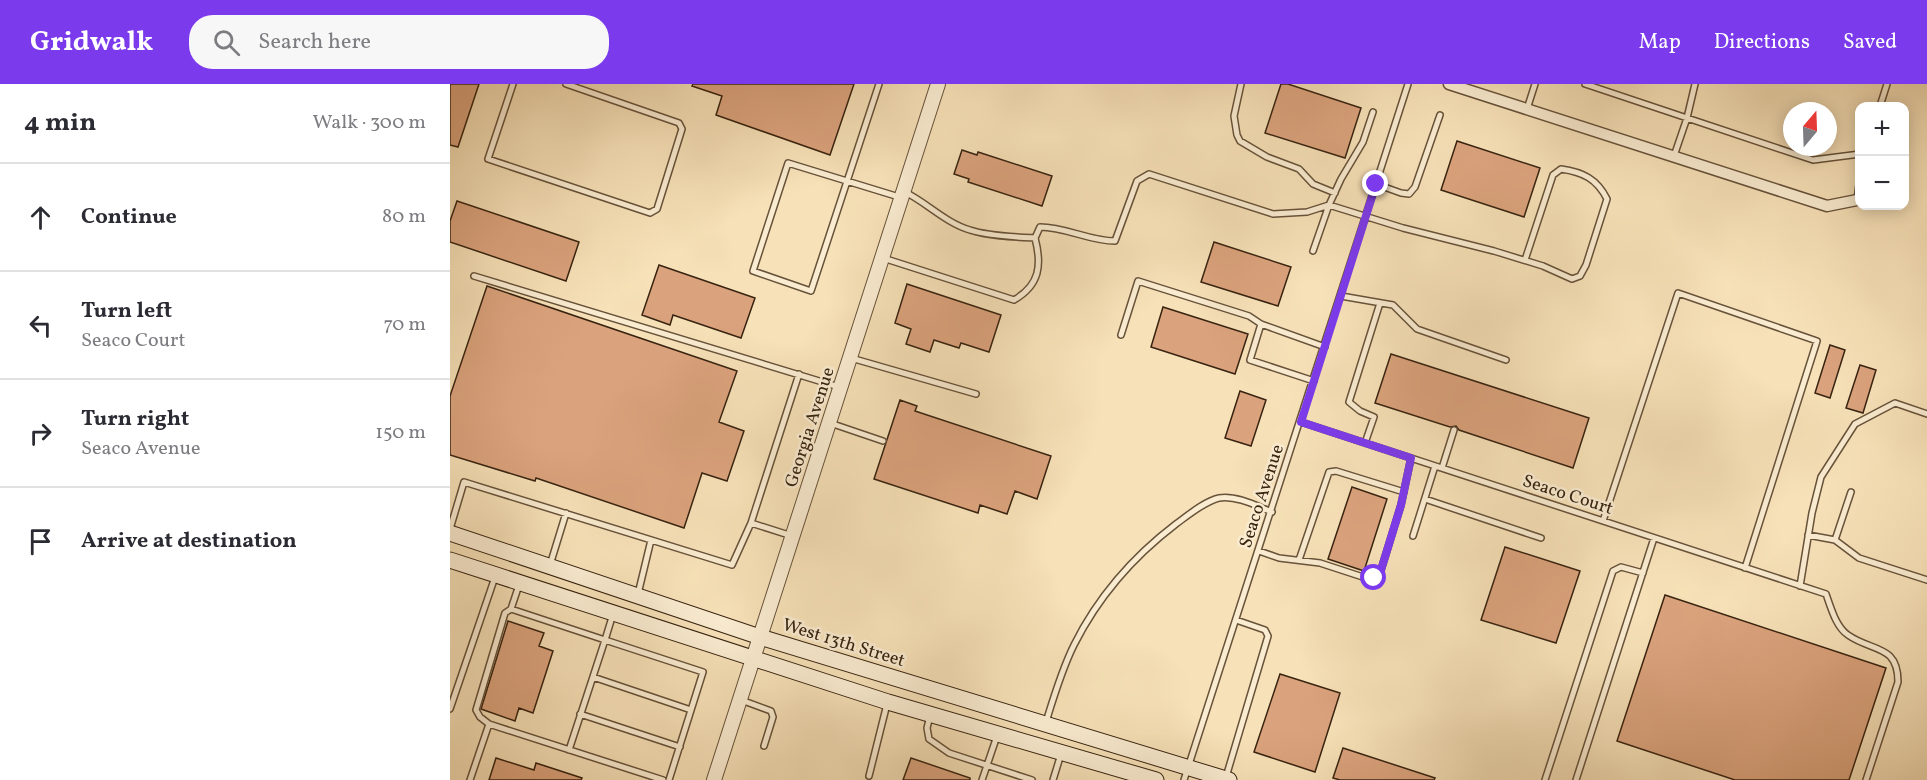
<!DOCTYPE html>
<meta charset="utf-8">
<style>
:root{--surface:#fff;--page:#f7f7f7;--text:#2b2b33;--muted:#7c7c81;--line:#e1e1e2;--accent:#7c3aed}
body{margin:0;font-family:Vollkorn,serif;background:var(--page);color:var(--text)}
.controls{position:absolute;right:18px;top:18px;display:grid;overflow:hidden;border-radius:12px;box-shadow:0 3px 15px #0003}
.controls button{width:54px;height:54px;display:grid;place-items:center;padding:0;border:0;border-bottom:2px solid var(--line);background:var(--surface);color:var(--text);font:30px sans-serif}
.compass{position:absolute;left:1333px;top:18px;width:54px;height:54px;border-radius:50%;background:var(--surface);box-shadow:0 3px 15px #0003;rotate:19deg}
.stop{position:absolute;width:18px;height:18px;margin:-14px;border:4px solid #7c3aed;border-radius:50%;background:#fff}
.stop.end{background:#7c3aed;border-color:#fff;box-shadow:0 2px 6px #0008}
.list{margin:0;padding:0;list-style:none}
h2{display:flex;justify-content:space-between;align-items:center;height:78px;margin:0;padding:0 24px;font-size:26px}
h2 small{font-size:20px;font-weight:400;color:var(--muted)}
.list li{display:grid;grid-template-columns:39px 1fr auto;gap:18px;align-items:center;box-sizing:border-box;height:108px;padding:0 24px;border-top:2px solid var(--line)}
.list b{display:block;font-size:22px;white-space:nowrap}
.list p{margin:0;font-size:20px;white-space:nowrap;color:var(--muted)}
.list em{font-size:20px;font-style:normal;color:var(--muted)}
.icon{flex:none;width:33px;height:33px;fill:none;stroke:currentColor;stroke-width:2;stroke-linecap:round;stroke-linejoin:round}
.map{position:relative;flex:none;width:1477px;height:696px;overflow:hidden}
header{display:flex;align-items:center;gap:36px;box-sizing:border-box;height:84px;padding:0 30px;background:var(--accent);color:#fff}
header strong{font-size:28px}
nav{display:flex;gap:33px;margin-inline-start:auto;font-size:21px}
.search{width:420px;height:54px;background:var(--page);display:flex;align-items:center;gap:15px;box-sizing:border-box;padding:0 21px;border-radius:24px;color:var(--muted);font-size:22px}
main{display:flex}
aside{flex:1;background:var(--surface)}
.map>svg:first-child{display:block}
.building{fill:#dba37d;stroke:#372310;stroke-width:1.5}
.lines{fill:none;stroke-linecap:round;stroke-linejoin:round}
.service-casing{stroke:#67523a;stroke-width:8}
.minor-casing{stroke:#67523a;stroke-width:13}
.tertiary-casing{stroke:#67523a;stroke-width:16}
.secondary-casing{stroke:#372310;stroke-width:17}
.service{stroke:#faecd1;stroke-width:5}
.minor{stroke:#faecd1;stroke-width:10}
.tertiary{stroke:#faecd1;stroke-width:14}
.secondary{stroke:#faecd1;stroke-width:15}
.route{stroke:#7c3aed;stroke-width:8}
.labels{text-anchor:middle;stroke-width:5;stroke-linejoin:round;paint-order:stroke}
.street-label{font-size:18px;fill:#372310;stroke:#faecd1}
</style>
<header>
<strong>Gridwalk</strong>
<div class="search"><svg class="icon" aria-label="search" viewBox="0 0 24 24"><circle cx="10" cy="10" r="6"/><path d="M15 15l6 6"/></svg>Search here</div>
<nav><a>Map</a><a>Directions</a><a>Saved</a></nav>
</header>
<main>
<aside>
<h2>4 min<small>Walk · 300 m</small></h2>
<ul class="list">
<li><svg class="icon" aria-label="ahead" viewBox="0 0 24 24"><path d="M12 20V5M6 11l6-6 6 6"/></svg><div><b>Continue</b></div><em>80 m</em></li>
<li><svg class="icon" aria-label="left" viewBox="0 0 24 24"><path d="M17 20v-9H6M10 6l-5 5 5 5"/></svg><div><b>Turn left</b><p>Seaco Court</p></div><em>70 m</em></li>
<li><svg class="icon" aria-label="right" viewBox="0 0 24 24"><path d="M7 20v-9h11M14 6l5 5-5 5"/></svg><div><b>Turn right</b><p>Seaco Avenue</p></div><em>150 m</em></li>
<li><svg class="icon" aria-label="arrive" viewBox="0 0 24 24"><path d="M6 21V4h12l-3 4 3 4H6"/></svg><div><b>Arrive at destination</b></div></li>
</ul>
</aside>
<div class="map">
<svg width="1477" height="696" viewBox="0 0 1477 696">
<rect width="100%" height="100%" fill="#f7e1b8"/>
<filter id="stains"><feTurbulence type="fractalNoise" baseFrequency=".00333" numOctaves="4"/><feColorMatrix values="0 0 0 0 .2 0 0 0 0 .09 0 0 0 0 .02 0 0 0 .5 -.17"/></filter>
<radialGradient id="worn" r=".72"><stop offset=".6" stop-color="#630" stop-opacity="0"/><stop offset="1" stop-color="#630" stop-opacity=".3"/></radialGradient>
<path class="building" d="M0,0H29L8,63L0,61Z
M243,0H404L380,71L266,31L272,12L242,2Z
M831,0H838L911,24L895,74L815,49Z
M1007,57L1090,84L1074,133L991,106Z
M512,66L527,71L528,68L602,92L592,122L518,98L519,95L504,90Z
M7,117L129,158L116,197L0,158V137Z
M764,158L841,183L828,222L751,198Z
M209,181L305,214L291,254L223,231L220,241L192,231Z
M457,200L551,231L539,268L511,259L509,264L484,256L480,268L456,260L461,245L445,239Z
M37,202L287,287L269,338L294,347L277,397L252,389L234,444L86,394L85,397L0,371V312Z
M713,223L798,250L785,290L701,263Z
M1380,261L1395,266L1380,314L1365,309Z
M941,270L1139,334L1123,384L1009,346L1006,342L1000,343L925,319Z
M1410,281L1426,286L1413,329L1396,324Z
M790,307L816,316L801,362L775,354Z
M450,316L467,322L465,327L601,372L587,415L565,407L557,430L530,421L528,429L424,395Z
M902,403L937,415L914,487L878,475Z
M1055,463L1130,487L1106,559L1031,536Z
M1215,511L1436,584L1399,696H1285L1167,657Z
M58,537L94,549L89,562L103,567L83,629L69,624L65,637L31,625Z
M830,590L890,609L865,688L804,668Z
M893,664L985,694L984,696H890L883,694Z
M46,674L84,686L86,679L132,694L131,696H39Z
M461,674L520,694V696H453Z"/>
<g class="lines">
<defs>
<path id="service" d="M63,0L38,75L200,129L207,125L232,45L229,39L116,0
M429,0L361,207L303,187L338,79L449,113
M791,0L784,32L787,51L790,57L817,73L849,85L863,100L885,109
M1135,0L1237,34L1245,0
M1430,22L1437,0
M1077,25L1085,0
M1224,72L1237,34L1363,76L1410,70
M926,100L951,109L959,110L965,103L990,31
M455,108C477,119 496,139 520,146C538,152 565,153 585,154L590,143C616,143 639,157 665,157L687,97L699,90L823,130L857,128L879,121L953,144L1044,167L1093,182L1122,195L1130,192L1136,181L1157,115C1147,95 1133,88 1111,85L1103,91L1075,176
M1407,116L1410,93
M863,167L879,121L891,95L913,58L923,28
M433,174L564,216C590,201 592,181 585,154
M24,192L389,303
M891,212L943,221L967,245L1056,276
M811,240L800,276L864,297
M671,251L688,197L799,232L811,240L875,263
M401,274L526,310
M851,338L1376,510C1381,524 1386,543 1398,551C1422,568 1448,560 1448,598L1416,696
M380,339L433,357
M915,359L924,333L910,327L899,318L930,219
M992,384L1004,346
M975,415L1091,454
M1153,437L1228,209L1367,257L1295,484
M0,445L14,398L282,481L301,439
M1358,451L1385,456L1409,474L1477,496
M342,452L301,439L349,290
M963,452L985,382
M1385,456L1401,408
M809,467L829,474L870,479L919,495L927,491L931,486L951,421L961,374
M849,476L879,388L886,387L954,408
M100,481L116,429
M1350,502L1362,429L1371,393L1405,340L1445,319L1477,330
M188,510L201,456
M61,525L69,501
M163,530L155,556L253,588L219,696
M143,593L241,626
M291,616L321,627L323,633L314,662
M0,625L45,493
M130,630L230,663
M480,632L477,644L479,655L499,669L582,696
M596,638C604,612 612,585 624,561C648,513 684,472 726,440C737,432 755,417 769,414C786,411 807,422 822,428
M119,666L155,556L61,525L55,529L26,626L30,633L39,640L213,696
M419,692L437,620
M776,693L818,552L815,546L786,536
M20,696L39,640
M532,696L547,652
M603,696L611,670
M734,696L958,0
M1095,696L1163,487L1171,483L1193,489
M1126,696L1204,454"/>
<path id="minor" d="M999,0L1377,122L1407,116"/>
<path id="tertiary" d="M264,696L488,0"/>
<path id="secondary" d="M0,449L310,553L779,696
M0,476L438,618L706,696"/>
</defs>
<use href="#service" class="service-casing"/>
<use href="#minor" class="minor-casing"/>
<use href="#tertiary" class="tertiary-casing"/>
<use href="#secondary" class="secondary-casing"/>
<use href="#service" class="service"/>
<use href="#minor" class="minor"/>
<use href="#tertiary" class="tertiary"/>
<use href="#secondary" class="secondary"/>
</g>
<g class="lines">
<path class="route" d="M924,494L931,486L951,421L961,374L851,338L926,100"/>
</g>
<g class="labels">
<g class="street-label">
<text transform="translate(359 343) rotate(-72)" y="6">Georgia Avenue</text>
<text transform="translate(1118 410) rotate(18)" y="6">Seaco Court</text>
<text transform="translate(811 412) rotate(-72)" y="6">Seaco Avenue</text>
<text transform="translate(394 558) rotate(17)" y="6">West 13th Street</text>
</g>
</g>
<rect width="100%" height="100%" filter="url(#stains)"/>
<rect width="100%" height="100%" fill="url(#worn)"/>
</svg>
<div class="controls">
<button>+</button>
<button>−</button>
</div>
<svg class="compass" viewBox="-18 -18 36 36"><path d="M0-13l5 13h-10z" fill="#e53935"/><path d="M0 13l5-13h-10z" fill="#7c7c81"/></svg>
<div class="stop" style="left:924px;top:494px"></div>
<div class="stop end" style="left:926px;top:100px"></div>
</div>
</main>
